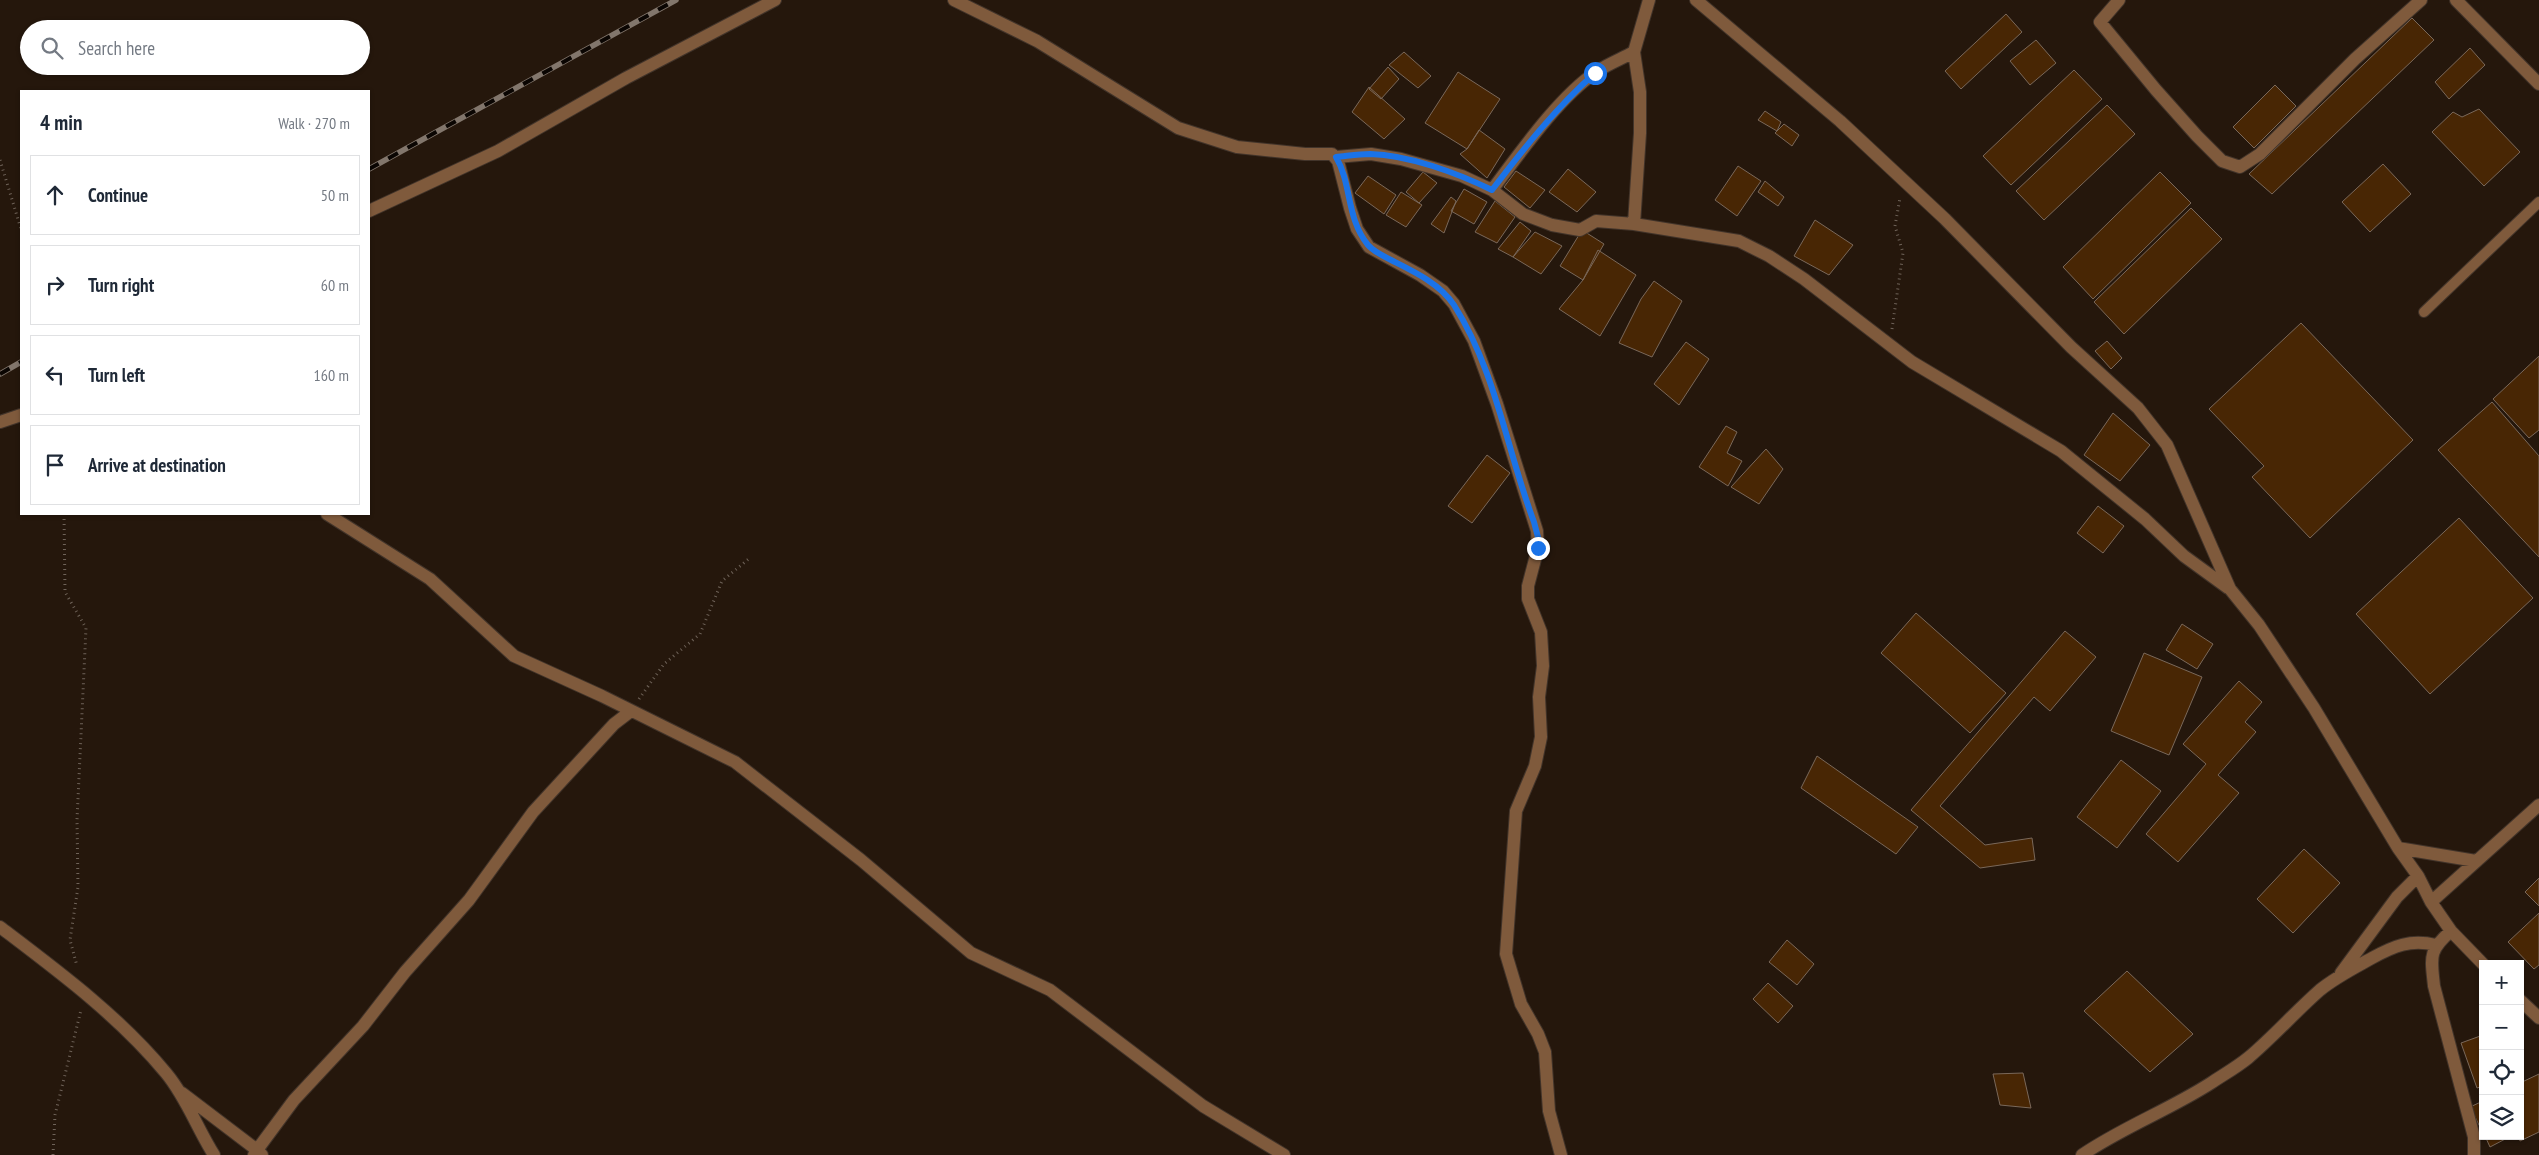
<!DOCTYPE html>
<meta charset="utf-8">
<style>
:root{--surface:#fff;--page:#f2f2f3;--text:#1f2937;--muted:#747a83;--line:#e0e1e3}
body{margin:0;font-family:"PT Sans Narrow",sans-serif;background:var(--page);color:var(--text)}
.controls{position:absolute;right:15px;bottom:15px;display:grid;overflow:hidden;border-radius:0px;box-shadow:0 1px 4px #0004}
.controls button{width:45px;height:45px;display:grid;place-items:center;padding:0;border:0;border-bottom:1px solid var(--line);background:var(--surface);color:var(--text);font:25px sans-serif}
.stop{position:absolute;width:15px;height:15px;margin:-11px;border:4px solid #1a73e8;border-radius:50%;background:#fff}
.stop.end{background:#1a73e8;border-color:#fff;box-shadow:0 1px 5px #0008}
.list{margin:0;padding:0;list-style:none}
h2{display:flex;justify-content:space-between;align-items:center;height:65px;margin:0;padding:0 20px;font-size:21px}
h2 small{font-size:16px;font-weight:400;color:var(--muted)}
.list li{display:grid;grid-template-columns:32px 1fr auto;gap:15px;align-items:center;box-sizing:border-box;height:80px;margin:0 10px 10px;padding:0 10px;border:1px solid var(--line);border-radius:0px}
.list b{display:block;font-size:19px;white-space:nowrap}
.list em{font-size:16px;font-style:normal;color:var(--muted)}
.icon{flex:none;width:28px;height:28px;fill:none;stroke:currentColor;stroke-width:2;stroke-linecap:round;stroke-linejoin:round}
.map{position:relative;flex:none;width:2539px;height:1155px;overflow:hidden}
.search{position:absolute;background:var(--surface);box-shadow:0 1px 4px #0004;left:20px;top:20px;width:350px;height:55px;display:flex;align-items:center;gap:12px;box-sizing:border-box;padding:0 18px;border-radius:28px;color:var(--muted);font-size:19px}
.panel{position:absolute;background:var(--surface);box-shadow:0 1px 4px #0004;left:20px;top:90px;width:350px;height:425px;border-radius:0px}
.map>svg:first-child{display:block}
.building{fill:#482604;stroke:#7a685a}
.lines{fill:none;stroke-linecap:round;stroke-linejoin:round}
.service-casing{stroke:#42342a;stroke-width:12}
.minor-casing{stroke:#42342a;stroke-width:14}
.path{stroke:#6f6359;stroke-width:3;stroke-dasharray:1 4;stroke-linecap:butt}
.service{stroke:#7f5a3c;stroke-width:10}
.minor{stroke:#7f5a3c;stroke-width:12}
.rail-casing{stroke:#82766c;stroke-width:5.5}
.rail{stroke:#0a0502;stroke-width:4;stroke-dasharray:11;stroke-linecap:butt}
.route{stroke:#1a73e8;stroke-width:6}
</style>
<div class="map">
<svg width="2539" height="1155" viewBox="0 0 2539 1155">
<rect width="100%" height="100%" fill="#25170c"/>
<path class="building" d="M2006,14L2022,32L1961,89L1945,71Z
M2412,18L2434,40L2272,194L2249,174Z
M2036,40L2056,63L2030,85L2010,61Z
M2470,48L2485,65L2449,99L2435,82Z
M1404,52L1431,76L1418,88L1389,65Z
M1388,67L1399,79L1381,99L1369,89Z
M2074,70L2102,99L2011,185L1983,156Z
M1458,72L1500,99L1467,149L1425,123Z
M2275,85L2296,106L2254,148L2233,127Z
M1369,87L1405,119L1384,139L1352,112Z
M2107,105L2135,134L2044,220L2016,191Z
M2479,109L2520,152L2484,186L2432,132L2453,112L2462,117Z
M1765,111L1781,122L1777,131L1758,120Z
M1784,124L1799,135L1792,146L1775,133Z
M1479,130L1505,149L1487,178L1460,154L1467,149Z
M2383,164L2411,194L2370,232L2342,202Z
M1738,166L1761,181L1737,216L1715,200Z
M1568,169L1596,192L1577,212L1549,192Z
M1516,171L1545,190L1530,208L1504,187Z
M1423,172L1437,183L1419,203L1406,192Z
M2160,172L2191,203L2093,299L2063,267Z
M1368,176L1396,195L1384,214L1355,193Z
M1765,181L1784,197L1778,206L1758,192Z
M1464,189L1487,202L1474,224L1451,211Z
M1401,192L1422,205L1406,227L1386,215Z
M1451,197L1456,201L1444,233L1431,224Z
M1495,201L1515,217L1497,243L1475,232Z
M2191,208L2222,239L2124,334L2094,302Z
M1815,220L1853,245L1829,275L1794,256Z
M1520,222L1531,231L1513,257L1498,249Z
M1582,230L1604,244L1583,280L1560,266Z
M1535,232L1562,246L1541,274L1513,257Z
M1598,250L1636,275L1600,336L1559,309L1583,280Z
M1654,281L1682,301L1652,357L1619,343L1641,299Z
M2301,323L2413,440L2310,538L2252,477L2264,466L2209,409Z
M2107,341L2122,358L2111,369L2095,351Z
M1686,342L1709,359L1679,405L1654,384Z
M2539,356V430L2529,438L2493,399Z
M2492,402L2539,456V557L2438,450Z
M2113,413L2150,445L2120,481L2084,455Z
M1726,426L1737,432L1727,453L1742,461L1728,486L1699,467Z
M1766,449L1783,469L1759,504L1731,487Z
M1487,455L1510,473L1472,523L1448,506Z
M2098,506L2124,526L2103,553L2077,533Z
M2459,518L2533,598L2430,694L2356,614Z
M1916,613L2006,693L1970,733L1881,653Z
M2182,624L2213,644L2197,669L2166,650Z
M2065,631L2096,657L2050,711L2034,697L1940,806L1985,845L2032,838L2035,860L1980,868L1911,810Z
M2144,653L2202,677L2169,755L2111,731Z
M2239,681L2262,702L2245,722L2256,732L2218,775L2239,793L2178,862L2146,834L2206,764L2183,744Z
M1817,756L1918,827L1896,854L1801,788Z
M2121,760L2161,791L2117,848L2077,817Z
M2304,849L2340,883L2293,933L2257,899Z
M2539,878V906L2525,892Z
M2539,913V965L2534,969L2508,942Z
M1787,940L1814,964L1797,985L1769,962Z
M2127,971L2193,1034L2150,1072L2084,1011Z
M1768,983L1793,1006L1778,1023L1753,999Z
M2483,1035V1086L2477,1088L2461,1043Z
M2023,1073L2031,1108L2000,1105L1993,1074Z
M2539,1074V1132L2520,1141L2518,1136H2520V1083Z
M2483,1101V1133L2470,1107Z
M2485,1136H2511L2490,1147Z"/>
<g class="lines">
<defs>
<path id="service" d="M2424,312L2539,202"/>
<path id="minor" d="M954,0L1037,41L1178,128L1237,147L1305,154H1332L1338,161L1350,208L1357,229L1369,247L1420,275L1443,291L1454,304L1474,341L1497,404L1537,531L1538,548L1528,586V599L1541,632L1543,666L1539,697L1541,737L1535,766L1516,811L1506,954L1521,1004L1538,1034L1545,1052L1549,1111L1561,1155
M1696,0L1840,121L1945,219L2071,347L2138,408L2167,445L2230,589L2259,625L2314,708L2398,848L2418,876L2431,902L2451,931L2483,964
M2119,0L2100,22L2156,90L2197,136L2222,161L2240,167L2260,154L2355,59L2421,0
M2456,0L2539,84
M1336,157L1371,154L1401,159L1462,176L1492,190L1523,214L1552,225L1580,230L1596,221L1634,224L1739,241L1769,256L1804,279L1912,362L2061,451L2145,519L2184,556L2228,588
M1492,190C1520,153 1558,98 1596,72C1608,64 1621,59 1634,52
M369,211L498,151L626,78L775,0
M1634,224L1640,133V92L1634,52L1649,0
M0,422L21,415
M327,514L430,579L514,656L602,696L735,762L861,860L971,953L1050,990L1203,1106L1284,1155
M2398,848L2476,861
M2431,902L2539,805
M0,927C58,971 119,1016 166,1073C186,1097 197,1128 214,1155
M2451,931C2428,951 2431,957 2434,986L2474,1137V1155
M2341,973L2397,897L2418,876
M2520,1000L2539,1018
M182,1093L257,1150L254,1155
M262,1155L257,1150L294,1100L363,1026L405,972L469,900L533,812L614,724L631,711
M2082,1155C2123,1127 2169,1110 2211,1083C2223,1075 2237,1067 2248,1058C2273,1037 2295,1012 2320,990C2336,977 2354,968 2372,958C2394,946 2410,939 2436,945"/>
</defs>
<use href="#service" class="service-casing"/>
<use href="#minor" class="minor-casing"/>
<path class="path" d="M0,160L21,229
M1892,329L1903,253L1895,226L1900,198
M64,514L65,592L86,628L77,820L78,887L70,940L77,966
M639,699L664,664L700,634L722,581L751,557
M53,1155L55,1115L81,1010"/>
<use href="#service" class="service"/>
<use href="#minor" class="minor"/>
<defs>
<path id="rail" d="M369,169L676,0
M0,374L21,362"/>
</defs>
<use href="#rail" class="rail-casing"/>
<use href="#rail" class="rail"/>
</g>
<g class="lines">
<path class="route" d="M1538,548L1539,541L1534,522C1507,451 1496,371 1454,305C1440,284 1415,272 1393,261C1385,257 1374,252 1368,245C1346,218 1352,184 1336,157C1347,156 1359,154 1370,154C1409,155 1457,173 1492,190C1524,148 1556,108 1595,73"/>
</g>
</svg>
<div class="controls">
<button>+</button>
<button>−</button>
<button><svg class="icon" aria-label="locate" viewBox="0 0 24 24"><circle cx="12" cy="12" r="6"/><path d="M12 2v4M12 18v4M2 12h4M18 12h4"/></svg></button>
<button><svg class="icon" aria-label="layers" viewBox="0 0 24 24"><path d="M12 4l9 5-9 5-9-5zM3 14l9 5 9-5"/></svg></button>
</div>
<div class="stop" style="left:1595px;top:73px"></div>
<div class="stop end" style="left:1538px;top:548px"></div>
<div class="search"><svg class="icon" aria-label="search" viewBox="0 0 24 24"><circle cx="10" cy="10" r="6"/><path d="M15 15l6 6"/></svg>Search here</div>
<section class="panel">
<h2>4 min<small>Walk · 270 m</small></h2>
<ul class="list">
<li><svg class="icon" aria-label="ahead" viewBox="0 0 24 24"><path d="M12 20V5M6 11l6-6 6 6"/></svg><div><b>Continue</b></div><em>50 m</em></li>
<li><svg class="icon" aria-label="right" viewBox="0 0 24 24"><path d="M7 20v-9h11M14 6l5 5-5 5"/></svg><div><b>Turn right</b></div><em>60 m</em></li>
<li><svg class="icon" aria-label="left" viewBox="0 0 24 24"><path d="M17 20v-9H6M10 6l-5 5 5 5"/></svg><div><b>Turn left</b></div><em>160 m</em></li>
<li><svg class="icon" aria-label="arrive" viewBox="0 0 24 24"><path d="M6 21V4h12l-3 4 3 4H6"/></svg><div><b>Arrive at destination</b></div></li>
</ul>
</section>
</div>
